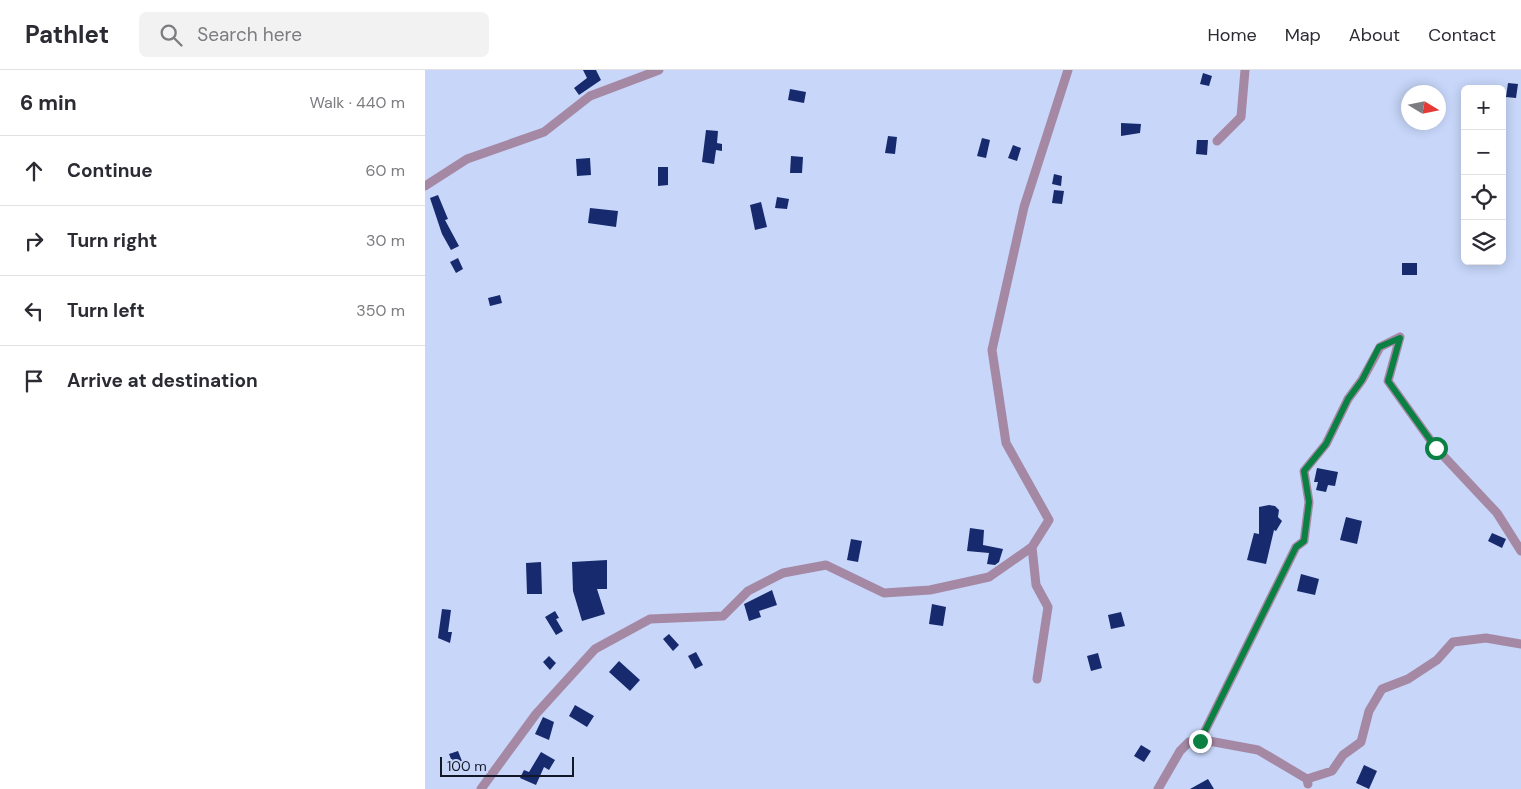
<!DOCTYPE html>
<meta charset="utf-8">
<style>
:root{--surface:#fff;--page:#f2f2f3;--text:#2b2b33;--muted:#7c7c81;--line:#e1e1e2}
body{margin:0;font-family:"DM Sans",sans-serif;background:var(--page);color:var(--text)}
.controls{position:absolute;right:15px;top:15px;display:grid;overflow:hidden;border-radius:8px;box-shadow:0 2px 12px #0003}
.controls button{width:45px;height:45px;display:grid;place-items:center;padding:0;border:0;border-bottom:1px solid var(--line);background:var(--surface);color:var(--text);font:25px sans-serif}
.compass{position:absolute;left:976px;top:15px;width:45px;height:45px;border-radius:50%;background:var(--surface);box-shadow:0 2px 12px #0003;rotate:100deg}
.scale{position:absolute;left:15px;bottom:12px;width:134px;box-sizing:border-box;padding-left:5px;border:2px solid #121827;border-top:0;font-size:14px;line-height:18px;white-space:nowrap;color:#121827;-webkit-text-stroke:4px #c7d6f9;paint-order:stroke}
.stop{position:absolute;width:15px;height:15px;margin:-11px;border:4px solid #0b8043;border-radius:50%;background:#fff}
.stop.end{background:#0b8043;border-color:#fff;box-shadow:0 1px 5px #0008}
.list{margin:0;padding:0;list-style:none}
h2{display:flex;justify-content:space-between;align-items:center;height:65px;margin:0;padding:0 20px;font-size:21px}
h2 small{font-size:16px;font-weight:400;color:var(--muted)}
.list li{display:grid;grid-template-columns:32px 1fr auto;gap:15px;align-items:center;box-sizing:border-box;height:70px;padding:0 20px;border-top:1px solid var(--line)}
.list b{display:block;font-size:19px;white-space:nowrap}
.list em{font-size:16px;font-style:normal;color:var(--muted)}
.icon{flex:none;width:28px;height:28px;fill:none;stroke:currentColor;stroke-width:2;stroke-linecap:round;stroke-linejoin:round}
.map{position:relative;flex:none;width:1096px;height:719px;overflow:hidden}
header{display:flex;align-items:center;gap:30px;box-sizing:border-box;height:70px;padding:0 25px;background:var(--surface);border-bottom:1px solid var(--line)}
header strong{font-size:24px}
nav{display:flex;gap:28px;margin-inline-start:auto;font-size:18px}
.search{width:350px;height:45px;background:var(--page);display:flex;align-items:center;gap:12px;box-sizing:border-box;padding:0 18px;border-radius:8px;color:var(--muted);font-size:19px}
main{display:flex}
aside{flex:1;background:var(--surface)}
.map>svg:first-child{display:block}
.building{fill:#162a6d}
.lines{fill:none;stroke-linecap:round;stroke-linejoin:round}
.minor{stroke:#a588a4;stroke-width:9}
.route{stroke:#0b8043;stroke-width:6}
</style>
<header>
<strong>Pathlet</strong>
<div class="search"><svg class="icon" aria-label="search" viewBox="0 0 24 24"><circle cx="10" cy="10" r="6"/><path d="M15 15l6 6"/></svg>Search here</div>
<nav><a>Home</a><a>Map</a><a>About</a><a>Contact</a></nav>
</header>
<main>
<aside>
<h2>6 min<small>Walk · 440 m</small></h2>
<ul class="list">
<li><svg class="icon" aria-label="ahead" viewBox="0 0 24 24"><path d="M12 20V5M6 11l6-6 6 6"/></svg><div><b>Continue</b></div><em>60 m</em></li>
<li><svg class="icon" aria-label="right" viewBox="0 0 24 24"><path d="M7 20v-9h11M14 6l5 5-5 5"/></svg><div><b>Turn right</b></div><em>30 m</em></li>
<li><svg class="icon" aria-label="left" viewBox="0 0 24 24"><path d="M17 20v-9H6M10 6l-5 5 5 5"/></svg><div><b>Turn left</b></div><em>350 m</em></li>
<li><svg class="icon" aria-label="arrive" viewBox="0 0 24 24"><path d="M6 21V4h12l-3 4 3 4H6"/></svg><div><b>Arrive at destination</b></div></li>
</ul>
</aside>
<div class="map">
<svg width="1096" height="719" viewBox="0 0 1096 719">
<rect width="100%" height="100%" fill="#c7d6f9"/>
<path class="building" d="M158,0H171L176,10L154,25L149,18L162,8Z
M778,3L787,6L784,16L775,14Z
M1083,13L1093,14L1091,28L1081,27Z
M365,19L381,22L379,33L363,30Z
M696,53L716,54L715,63L696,66Z
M281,60L293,61L292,73L297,74V81L291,80L289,94L277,92Z
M463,66L472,67L470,84L460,83Z
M557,68L565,70L561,88L552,86Z
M772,70H783L782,85L771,84Z
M588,75L596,78L592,91L583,88Z
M366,86L378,87L377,103H365Z
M165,88L166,105L152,106L151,89Z
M233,97H243V115L233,116Z
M629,104L637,106L636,116L627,114Z
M629,120L639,121L637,134L627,133Z
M13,125L23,149L20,150L34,176L26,180L17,164L5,128Z
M352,127L364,129L362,139L350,138Z
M336,132L342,157L330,160L325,135Z
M165,138L193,141L191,157L163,153Z
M33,188L38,199L31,203L25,192Z
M977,193H992V205H977Z
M75,225L77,233L65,236L63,228Z
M892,398L913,402L910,416L903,415L901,422L891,420L893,412H889Z
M844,435L850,436L854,440L853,447L857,451L851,461L849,460L841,494L822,490L829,463L834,464V437Z
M921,447L937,451L932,474L915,470Z
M545,458L559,460L558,475L578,479L574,492L570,495L562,494L564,483L542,481Z
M1067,463L1081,469L1077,478L1063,471Z
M426,469L437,471L433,492L422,490Z
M182,490V519H172L180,544L157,551L148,521L147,492Z
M116,492L117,524H102L101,493Z
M876,504L894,509L890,525L872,521Z
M347,520L352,535L334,541L336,547L324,551L319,534Z
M507,534L521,537L518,556L504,554Z
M17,539L26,540L23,562H27L25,573L13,568Z
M130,541L134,548L131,549L138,561L131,565L120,547Z
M696,542L700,556L686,559L683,545Z
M244,564L254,575L248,581L238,569Z
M271,582L278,595L270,599L263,586Z
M673,583L677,598L666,601L662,586Z
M124,586L131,593L125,600L118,592Z
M194,591L215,610L205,621L184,602Z
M150,635L169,646L162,657L144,646Z
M118,647L129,652L124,670L110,664Z
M716,675L726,681L719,692L709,686Z
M33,681L37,691L28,694L24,684Z
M116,682L130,690L124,700L119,697L111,715L95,708L99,700L104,702Z
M939,695L952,701L944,719L931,713Z
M783,709L789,719H765Z"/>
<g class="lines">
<path class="minor" d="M792,71L816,47L820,0
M0,116L42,89L119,62L165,26L234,0
M975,267L963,311L1011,378L1072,443L1096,481
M612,609L623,537L611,515L607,477L624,450L581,373L567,280L599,137L643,0
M775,671L871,477L879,471L884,432L879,401L901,374L923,329L937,310L955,277L975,267
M882,709L907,701L918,685L936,672L944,641L957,619L983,609L1012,590L1028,572L1061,568L1096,574
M56,719L111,644L170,579L225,549L298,546L323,521L358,503L401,495L459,523L505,520L564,507L607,477
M733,719L755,681L764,672L784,671L833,680L882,709L883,714"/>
</g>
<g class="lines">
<path class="route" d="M775,671L871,477L879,471L884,432L879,401L901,374L923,329L937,310L954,277L975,268L963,311L1011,378"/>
</g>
</svg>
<div class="controls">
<button>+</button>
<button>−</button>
<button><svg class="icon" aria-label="locate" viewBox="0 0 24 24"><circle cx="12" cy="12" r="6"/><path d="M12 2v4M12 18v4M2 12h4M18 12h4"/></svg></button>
<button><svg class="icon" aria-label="layers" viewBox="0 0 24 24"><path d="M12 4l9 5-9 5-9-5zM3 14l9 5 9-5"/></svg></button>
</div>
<svg class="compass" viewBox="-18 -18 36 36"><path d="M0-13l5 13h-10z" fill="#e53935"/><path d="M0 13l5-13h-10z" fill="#7c7c81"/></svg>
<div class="scale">100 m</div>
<div class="stop" style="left:1011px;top:378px"></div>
<div class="stop end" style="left:775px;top:671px"></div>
</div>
</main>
